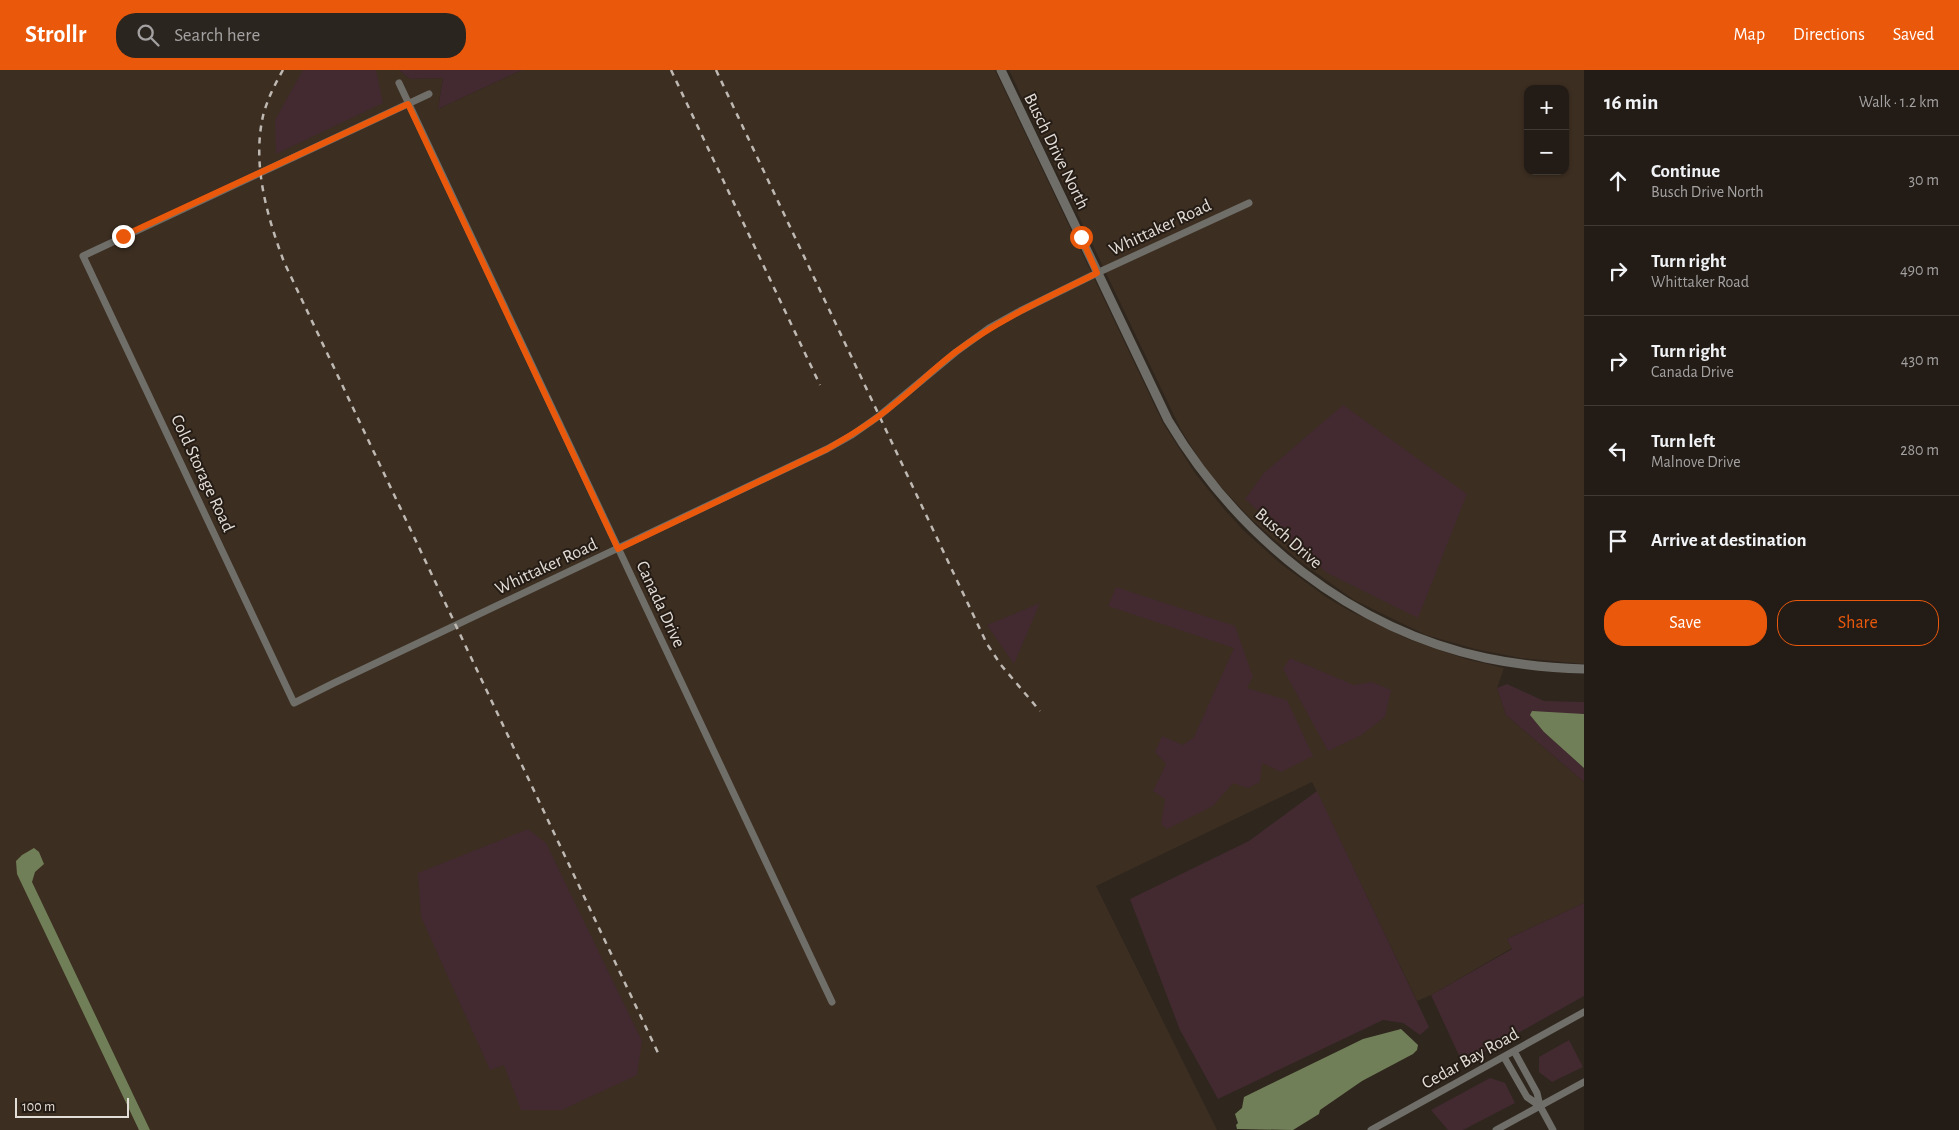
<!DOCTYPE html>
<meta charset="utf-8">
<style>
:root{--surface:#231c16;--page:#2b251f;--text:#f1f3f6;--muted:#a3a1a1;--line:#403a35;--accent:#ea580c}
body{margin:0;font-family:"Alegreya Sans",sans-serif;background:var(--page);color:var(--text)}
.controls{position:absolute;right:15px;top:15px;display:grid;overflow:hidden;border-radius:10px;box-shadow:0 1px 4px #0004}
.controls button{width:45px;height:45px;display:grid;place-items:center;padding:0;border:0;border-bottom:1px solid var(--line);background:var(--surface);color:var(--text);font:25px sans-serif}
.scale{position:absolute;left:15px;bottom:12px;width:114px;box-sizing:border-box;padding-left:5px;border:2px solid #e3ddd8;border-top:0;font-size:14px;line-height:18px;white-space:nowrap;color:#e3ddd8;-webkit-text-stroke:4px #251c15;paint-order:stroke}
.stop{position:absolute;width:15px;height:15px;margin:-11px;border:4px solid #ea580c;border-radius:50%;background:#fff}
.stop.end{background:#ea580c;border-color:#fff;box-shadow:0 1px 5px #0008}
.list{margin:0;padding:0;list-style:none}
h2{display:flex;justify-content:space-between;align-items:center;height:65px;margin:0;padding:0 20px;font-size:21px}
h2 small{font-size:16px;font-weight:400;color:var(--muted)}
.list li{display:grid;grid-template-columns:32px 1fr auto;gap:15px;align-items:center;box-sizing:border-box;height:90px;padding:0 20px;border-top:1px solid var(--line)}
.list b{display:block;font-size:19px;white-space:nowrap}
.list p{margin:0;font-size:16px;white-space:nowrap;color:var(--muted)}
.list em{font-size:16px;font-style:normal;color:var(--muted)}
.actions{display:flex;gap:10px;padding:15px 20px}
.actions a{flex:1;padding:11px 0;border:1px solid var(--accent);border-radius:20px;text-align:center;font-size:18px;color:var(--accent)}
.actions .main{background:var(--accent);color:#fff}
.icon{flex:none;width:28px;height:28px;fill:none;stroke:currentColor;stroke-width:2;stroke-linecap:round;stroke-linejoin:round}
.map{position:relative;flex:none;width:1584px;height:1060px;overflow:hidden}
header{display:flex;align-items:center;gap:30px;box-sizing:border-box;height:70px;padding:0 25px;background:var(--accent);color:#fff}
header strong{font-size:24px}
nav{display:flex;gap:28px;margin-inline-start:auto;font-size:18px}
.search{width:350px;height:45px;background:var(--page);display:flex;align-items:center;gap:12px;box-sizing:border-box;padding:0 18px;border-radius:20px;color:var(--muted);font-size:19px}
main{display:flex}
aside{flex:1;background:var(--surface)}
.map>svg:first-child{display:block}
.built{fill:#3c2e21;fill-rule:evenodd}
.green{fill:#422a30}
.water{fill:#717f58}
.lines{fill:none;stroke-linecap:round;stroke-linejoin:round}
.minor{stroke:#6f6e68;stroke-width:7}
.tertiary{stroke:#6f6e68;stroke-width:9}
.rail{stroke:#bfb9b3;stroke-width:2.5;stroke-dasharray:6 6;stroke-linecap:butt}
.route{stroke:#ea580c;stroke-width:6}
.labels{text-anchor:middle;stroke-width:4;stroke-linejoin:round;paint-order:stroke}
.street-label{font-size:18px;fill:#e3ddd8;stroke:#251c15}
</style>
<header>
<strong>Strollr</strong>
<div class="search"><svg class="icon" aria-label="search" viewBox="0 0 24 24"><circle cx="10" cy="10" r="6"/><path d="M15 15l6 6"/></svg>Search here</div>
<nav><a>Map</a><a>Directions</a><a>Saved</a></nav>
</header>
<main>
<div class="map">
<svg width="1584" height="1060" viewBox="0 0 1584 1060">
<rect width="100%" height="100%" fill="#2f261e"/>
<path class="built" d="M0,0H399L410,9L443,8L438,39L522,0H995L1163,353L1195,403L1224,439L1243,460L1281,494L1326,527L1348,540L1408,569L1466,589L1504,598L1497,618L1506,645L1584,712V833L1507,869L1512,878L1431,925L1417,931L1312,712L1096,816L1217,1060H0Z
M1009,0H1584V594L1521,588L1475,579L1426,565L1354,530L1298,490L1252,450L1208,403L1181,360ZM1528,19H1565V101H1528Z"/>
<path class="green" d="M303,0H376L383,33L276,84L275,50Z
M399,0H522L438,39L443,8L410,9Z
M1343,335L1467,424L1418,548L1327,503L1245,429L1264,403Z
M1116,517L1235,556L1253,607L1247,618L1287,630L1313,686L1281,702L1262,693L1260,712L1248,718L1233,713L1213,736L1167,759L1161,754L1165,729L1153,721L1166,694L1155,682L1162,666L1183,675L1194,667L1234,578L1108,536Z
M1040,533L1014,594L987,555Z
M1290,588L1354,615L1372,612L1391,620L1385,647L1360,666L1328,681L1283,599Z
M1507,614L1544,631L1584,632V644H1566L1544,662L1584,698V712L1506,645L1497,618Z
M1317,721L1429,957L1420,965L1403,953L1383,950L1218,1029L1180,960L1130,829L1249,771Z
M528,759L546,773L642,971L637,1005L562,1040H521L504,995L490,1000L421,847L418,803Z
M1584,833V926L1463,994L1431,925L1512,879L1507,869Z
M1569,970L1583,997L1552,1012L1539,1002V987Z
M1490,1008L1505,1013L1515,1033L1463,1060H1448L1431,1040Z"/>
<path class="water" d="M1532,641L1584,644V698L1544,662L1530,645Z
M34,778L39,782L44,794L35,802L32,812L150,1060H139L17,804L16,791L22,785Z
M1401,959L1418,975L1417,980L1413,984L1362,1011L1320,1040L1319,1044L1293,1060L1237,1059L1236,1055L1238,1053L1235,1044L1242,1038L1244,1027L1363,969Z"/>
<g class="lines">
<path class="minor" d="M399,13L832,932
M429,24L83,186L294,633L334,613L827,379L852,365L879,346L956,282L989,258L1020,241L1097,203L1249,133
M1504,987L1527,1027L1540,1036L1537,1023L1514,981
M1540,1036L1553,1060
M1371,1060L1584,942
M1496,1060L1584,1012"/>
<path class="tertiary" d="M1001,0L1168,350C1238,467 1351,559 1486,588C1519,595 1551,598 1584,599"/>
<path class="rail" d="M283,0C275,14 267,30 263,46C252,95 267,146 284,192L659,985
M671,0L820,315
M716,0L987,574L1001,595L1040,641"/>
</g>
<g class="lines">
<path class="route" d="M123,166L408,34L618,479L827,379C850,366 873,352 893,335C915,318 935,297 957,281C1001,248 1049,227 1097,203L1081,167"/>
</g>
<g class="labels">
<g class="street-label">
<text transform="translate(1057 81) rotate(64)" y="6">Busch Drive North</text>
<text transform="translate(1160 157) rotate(-25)" y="6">Whittaker Road</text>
<text transform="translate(203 403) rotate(65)" y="6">Cold Storage Road</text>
<text transform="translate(1289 468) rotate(41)" y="6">Busch Drive</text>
<text transform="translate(546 496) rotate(-25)" y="6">Whittaker Road</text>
<text transform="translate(661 534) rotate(65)" y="6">Canada Drive</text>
<text transform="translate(1470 988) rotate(-29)" y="6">Cedar Bay Road</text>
</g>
</g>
</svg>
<div class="controls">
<button>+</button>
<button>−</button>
</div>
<div class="scale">100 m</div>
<div class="stop" style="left:1081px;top:167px"></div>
<div class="stop end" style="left:123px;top:166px"></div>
</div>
<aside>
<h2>16 min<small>Walk · 1.2 km</small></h2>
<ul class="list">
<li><svg class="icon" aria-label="ahead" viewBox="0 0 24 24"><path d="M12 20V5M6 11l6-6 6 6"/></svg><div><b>Continue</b><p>Busch Drive North</p></div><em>30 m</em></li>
<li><svg class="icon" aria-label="right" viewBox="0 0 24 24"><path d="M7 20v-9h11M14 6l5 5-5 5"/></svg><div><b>Turn right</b><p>Whittaker Road</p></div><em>490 m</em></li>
<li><svg class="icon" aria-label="right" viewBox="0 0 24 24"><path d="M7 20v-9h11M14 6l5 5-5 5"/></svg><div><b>Turn right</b><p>Canada Drive</p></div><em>430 m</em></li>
<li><svg class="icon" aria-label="left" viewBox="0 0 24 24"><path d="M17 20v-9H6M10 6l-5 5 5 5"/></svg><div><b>Turn left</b><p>Malnove Drive</p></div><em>280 m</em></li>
<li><svg class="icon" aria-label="arrive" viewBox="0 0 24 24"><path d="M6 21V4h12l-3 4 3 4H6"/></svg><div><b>Arrive at destination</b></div></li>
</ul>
<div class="actions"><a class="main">Save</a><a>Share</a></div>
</aside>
</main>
